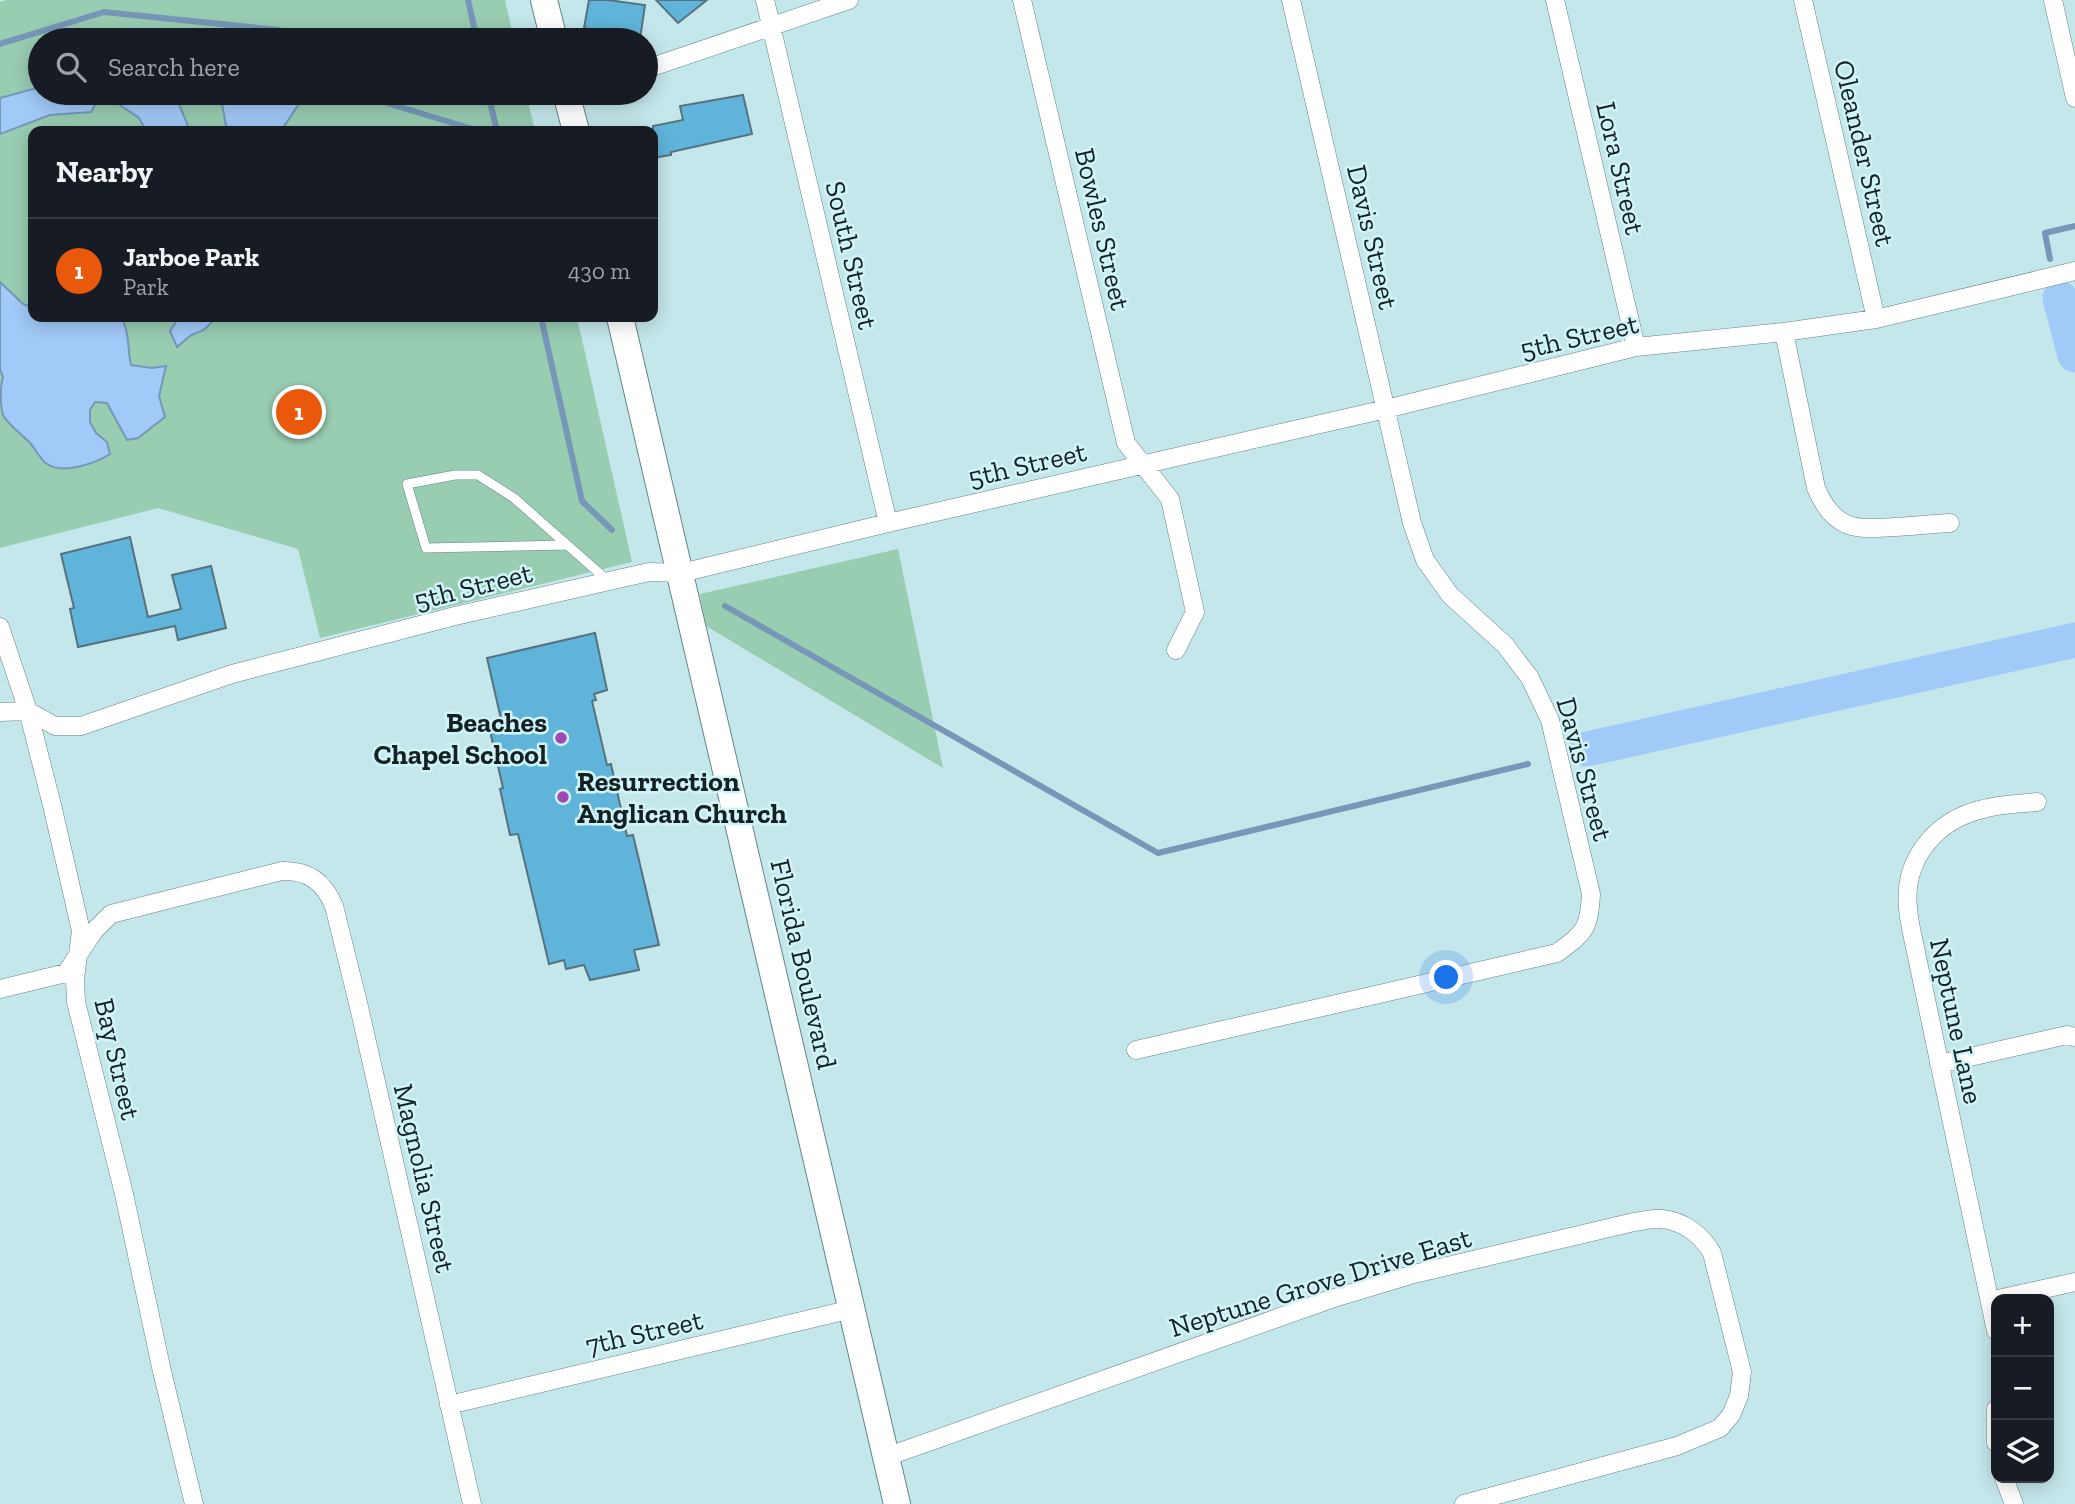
<!DOCTYPE html>
<meta charset="utf-8">
<style>
:root{--surface:#171b24;--page:#20242c;--text:#f1f3f6;--muted:#9ea1a6;--line:#363941;--accent:#ea580c}
body{margin:0;font-family:"Zilla Slab",serif;background:var(--page);color:var(--text)}
.controls{position:absolute;right:21px;bottom:21px;display:grid;overflow:hidden;border-radius:14px;box-shadow:0 4px 18px #0003}
.controls button{width:63px;height:63px;display:grid;place-items:center;padding:0;border:0;border-bottom:2px solid var(--line);background:var(--surface);color:var(--text);font:35px sans-serif}
.you{position:absolute;left:1447px;top:978px;width:24px;height:24px;margin:-18px;border:5px solid #fff;border-radius:50%;background:#1a73e8;box-shadow:0 0 0 10px #1a73e833}
.badge{display:grid;place-items:center;width:46px;height:46px;border-radius:50%;background:var(--accent);color:#fff;font-size:23px;font-weight:700}
.pin{position:absolute;translate:-50% -50%;border:4px solid #fff;box-shadow:0 2px 7px #0006}
.list{margin:0;padding:0;list-style:none}
h2{display:flex;justify-content:space-between;align-items:center;height:91px;margin:0;padding:0 28px;font-size:30px}
h2 small{font-size:23px;font-weight:400;color:var(--muted)}
.list li{display:grid;grid-template-columns:46px 1fr auto;gap:21px;align-items:center;box-sizing:border-box;height:105px;padding:0 28px;border-top:2px solid var(--line)}
.list b{display:block;font-size:26px;white-space:nowrap}
.list p{margin:0;font-size:23px;white-space:nowrap;color:var(--muted)}
.list em{font-size:23px;font-style:normal;color:var(--muted)}
.icon{flex:none;width:38px;height:38px;fill:none;stroke:currentColor;stroke-width:2;stroke-linecap:round;stroke-linejoin:round}
.map{position:relative;flex:none;width:2075px;height:1504px;overflow:hidden}
.search{position:absolute;background:var(--surface);box-shadow:0 4px 18px #0003;left:28px;top:28px;width:630px;height:77px;display:flex;align-items:center;gap:18px;box-sizing:border-box;padding:0 24px;border-radius:38px;color:var(--muted);font-size:26px}
.panel{position:absolute;background:var(--surface);box-shadow:0 4px 18px #0003;left:28px;top:126px;width:630px;height:196px;border-radius:14px}
.map>svg:first-child{display:block}
.green{fill:#98cdb2}
.water{fill:#a1caf8;stroke:#7797b8;stroke-width:2}
.lines{fill:none;stroke-linecap:round;stroke-linejoin:round}
.stream{stroke:#7797b8;stroke-width:6}
.river{stroke:#a1caf8;stroke-width:35}
.building{fill:#60b4da;stroke:#57727f;stroke-width:2}
.lane-casing{stroke:#648488;stroke-width:10}
.street-casing{stroke:#648488;stroke-width:19}
.secondary-casing{stroke:#648488;stroke-width:28}
.lane{stroke:#fff;stroke-width:9}
.street{stroke:#fff;stroke-width:18}
.secondary{stroke:#fff;stroke-width:26}
.poi-dot{fill:#9f49b6;stroke:#d1f4f9;stroke-width:2.5}
.labels{text-anchor:middle;stroke-width:5;stroke-linejoin:round;paint-order:stroke}
.street-label{font-size:28px;fill:#142123;stroke:#d1f4f9}
.poi-label{font-size:28px;font-weight:bold;fill:#142123;stroke:#d1f4f9;text-anchor:end}
</style>
<div class="map">
<svg width="2075" height="1504" viewBox="0 0 2075 1504">
<rect width="100%" height="100%" fill="#c4e7eb"/>
<path class="green" d="M7,0H505L514,40H40V93H526L535,131H33V317H577L632,562L320,638L298,549L158,508L0,548V2Z
M898,549L943,768L706,626L700,594Z"/>
<path class="water" d="M40,87V93H96L98,100L91,112L50,115L0,134V98Z
M118,93H158L179,104L190,131H146L139,118L117,103Z
M220,93H301L302,99L281,131H227Z
M0,282L23,304L33,308V317H121C130,333 127,347 131,365L152,368L166,366L159,396L165,417L138,438L127,440L107,403L95,402L90,410V422L96,433L107,442L110,454C96,463 63,475 47,464C40,460 36,449 30,443C22,434 8,425 3,415C0,404 0,387 3,377L0,369Z
M179,317H217L204,330L191,335L177,347L170,331Z"/>
<g class="lines">
<path class="stream" d="M468,0L477,40
M0,44L104,12L279,30L295,40
M365,93L387,103L479,131
M488,93L497,131
M2050,259L2045,233L2075,226
M541,317L582,501L612,530
M725,606L1158,853L1528,764"/>
<path class="river" d="M2060,298L2075,355
M1587,749L2075,640"/>
</g>
<path class="building" d="M589,0H608L645,5L640,39L584,28Z
M656,0H707L678,23Z
M743,95L752,134L671,152V155L653,158V126L683,120L680,106Z
M130,537L148,617L181,609L172,575L211,566L226,628L178,640L175,626L78,647L70,609L74,608L61,554Z
M595,633L607,690L594,694L596,700L592,701L607,765L611,764L627,836L633,835L659,945L634,950L639,970L590,980L584,965L566,969L564,960L549,964L518,834L510,835L500,789L503,788L488,722L501,719L487,658Z"/>
<g class="lines">
<defs>
<path id="lane" d="M567,545L426,548L407,484L455,475H478L514,498L607,580"/>
<path id="street" d="M765,0L888,523
M1022,0L1126,443L1170,499L1195,612L1176,650
M1555,0L1636,347
M1803,0L1876,319
M2053,0L2075,98
M646,69L849,0
M1784,332L1816,488C1834,530 1854,530 1895,527C1913,526 1932,524 1950,523
M0,627L28,711L52,805L81,931L75,979L76,1002L124,1194L161,1367L194,1504
M0,712L28,711L55,726H81L232,674L455,616L649,572L681,573L888,523L1386,409L1636,347L1784,332L1876,319L2075,271
M0,989L66,973L94,931L111,914L282,871C308,870 324,882 334,906L359,1007L472,1504
M1136,1050L1557,953C1584,933 1589,930 1591,894L1550,720L1530,678L1505,645L1450,595L1425,560L1412,523L1291,0
M1939,1064L2067,1035L2075,1037
M1998,1299L2075,1282
M1996,1331L1917,957C1914,941 1909,924 1908,908C1903,859 1936,820 1983,809C2000,804 2019,804 2037,802
M449,1405L852,1309
M1996,1409V1443
M886,1457L1331,1299L1414,1274L1634,1222C1643,1221 1653,1218 1662,1219C1683,1221 1702,1235 1712,1253L1742,1372L1739,1396L1731,1415L1720,1428L1677,1446L1464,1504
M2004,1478L2014,1504"/>
<path id="secondary" d="M544,0L554,40
M566,93L576,131
M620,317L897,1504"/>
</defs>
<use href="#lane" class="lane-casing"/>
<use href="#street" class="street-casing"/>
<use href="#secondary" class="secondary-casing"/>
<use href="#lane" class="lane"/>
<use href="#street" class="street"/>
<use href="#secondary" class="secondary"/>
</g>
<g class="poi-dot">
<circle cx="561" cy="738" r="7"/>
<circle cx="563" cy="797" r="7"/>
</g>
<g class="labels">
<g class="street-label">
<text transform="translate(1865 153) rotate(77)" y="10">Oleander Street</text>
<text transform="translate(1621 168) rotate(77)" y="10">Lora Street</text>
<text transform="translate(1103 229) rotate(77)" y="10">Bowles Street</text>
<text transform="translate(1373 237) rotate(77)" y="10">Davis Street</text>
<text transform="translate(852 255) rotate(77)" y="10">South Street</text>
<text transform="translate(1579 336) rotate(-13)" y="10">5th Street</text>
<text transform="translate(1027 464) rotate(-13)" y="10">5th Street</text>
<text transform="translate(473 586) rotate(-14)" y="10">5th Street</text>
<text transform="translate(1585 769) rotate(75)" y="10">Davis Street</text>
<text transform="translate(804 964) rotate(77)" y="10">Florida Boulevard</text>
<text transform="translate(1957 1021) rotate(78)" y="10">Neptune Lane</text>
<text transform="translate(118 1059) rotate(77)" y="10">Bay Street</text>
<text transform="translate(425 1178) rotate(77)" y="10">Magnolia Street</text>
<text transform="translate(1320 1282) rotate(-17)" y="10">Neptune Grove Drive East</text>
<text transform="translate(644 1332) rotate(-13)" y="10">7th Street</text>
</g>
<g class="poi-label">
<text x="547" y="732">Beaches<tspan x="547" dy="32">Chapel School</tspan></text>
<text x="577" y="791" text-anchor="start">Resurrection<tspan x="577" dy="32">Anglican Church</tspan></text>
</g>
</g>
</svg>
<div class="controls">
<button>+</button>
<button>−</button>
<button><svg class="icon" aria-label="layers" viewBox="0 0 24 24"><path d="M12 4l9 5-9 5-9-5zM3 14l9 5 9-5"/></svg></button>
</div>
<div class="you"></div>
<div class="pin badge" style="left:299px;top:412px">1</div>
<div class="search"><svg class="icon" aria-label="search" viewBox="0 0 24 24"><circle cx="10" cy="10" r="6"/><path d="M15 15l6 6"/></svg>Search here</div>
<section class="panel">
<h2>Nearby<small></small></h2>
<ul class="list">
<li><span class="badge">1</span><div><b>Jarboe Park</b><p>Park</p></div><em>430 m</em></li>
</ul>
</section>
</div>
